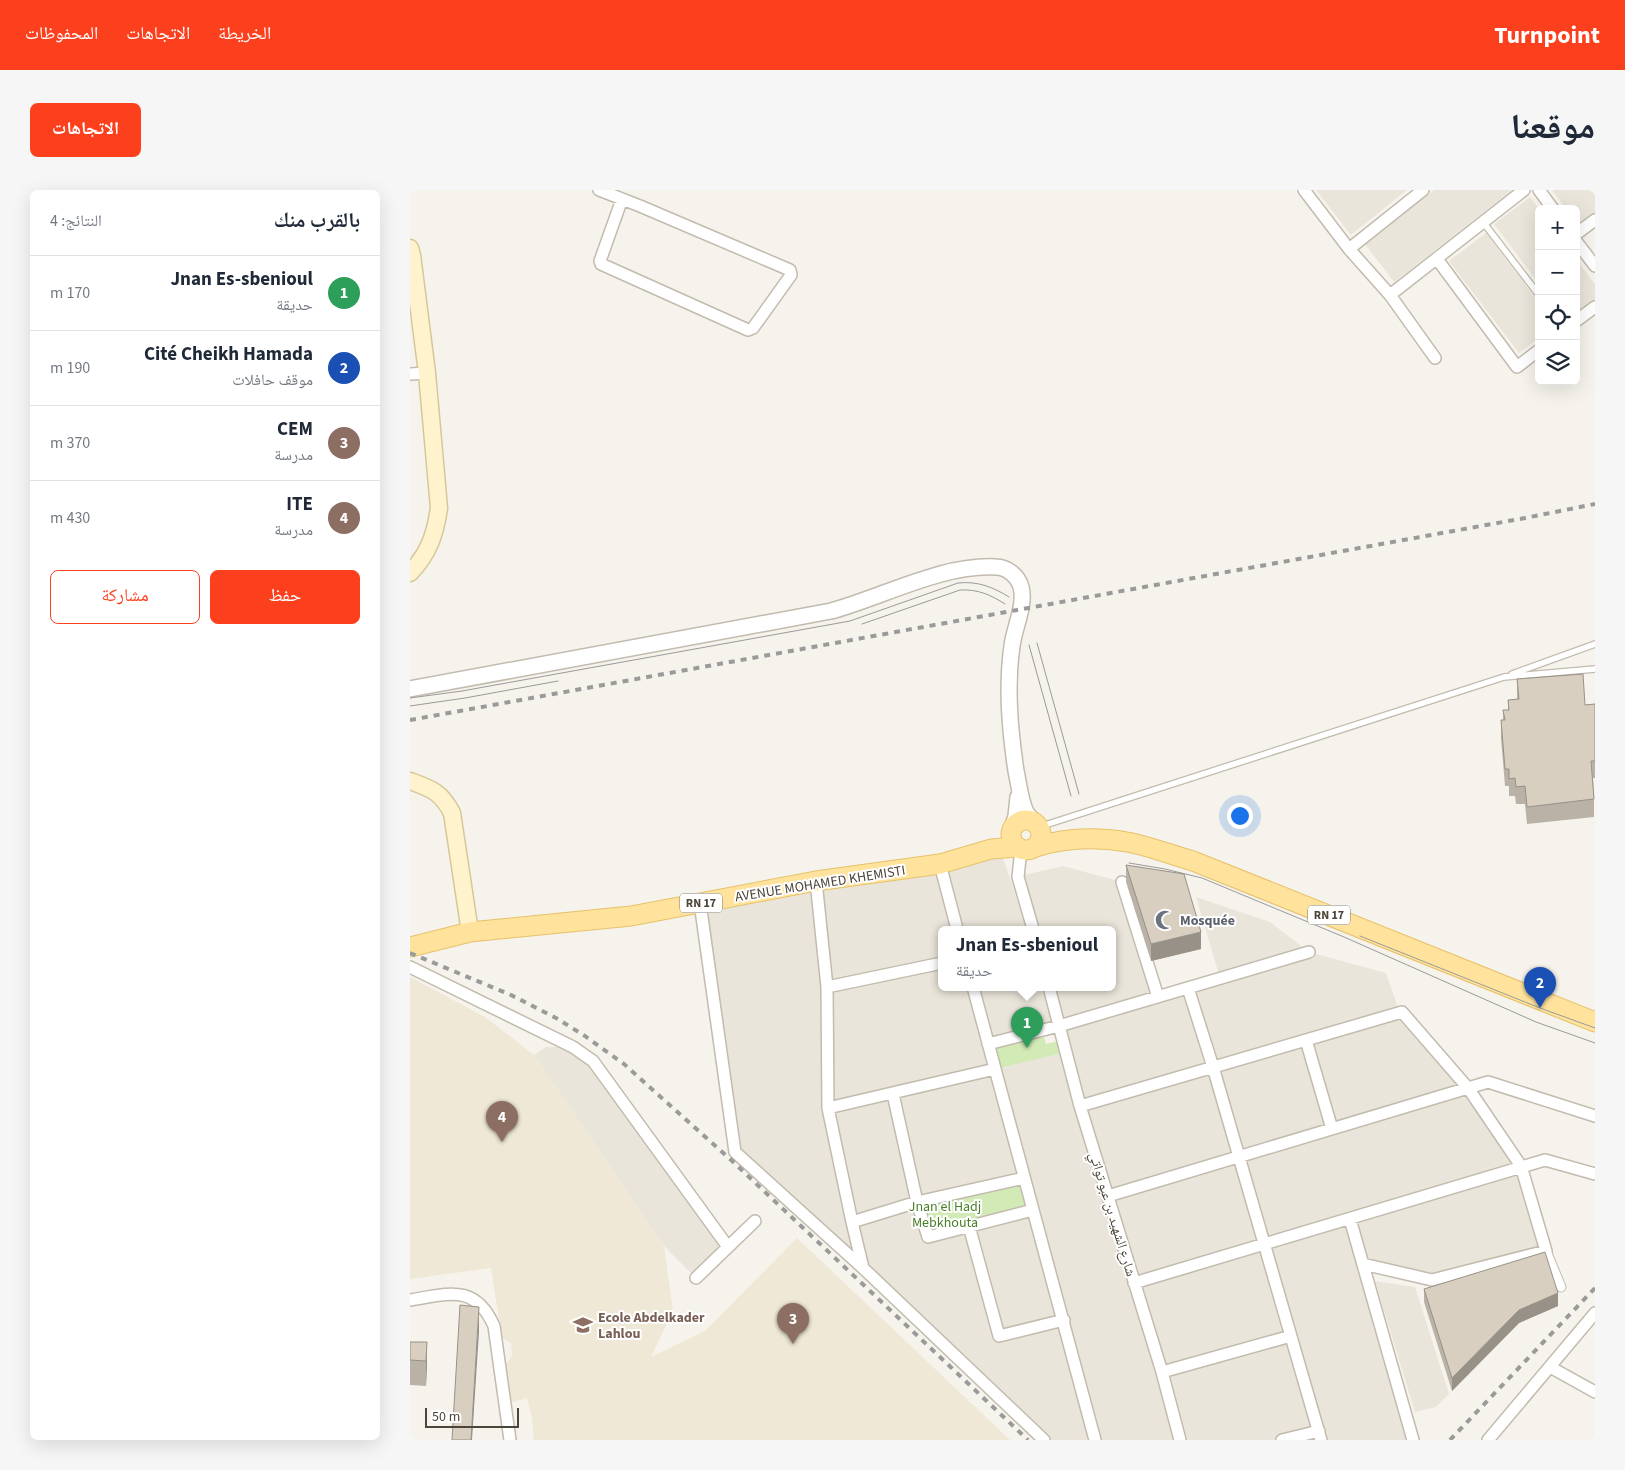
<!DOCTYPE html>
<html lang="ar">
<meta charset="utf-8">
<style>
:root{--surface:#fff;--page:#f6f6f7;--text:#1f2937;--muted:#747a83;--line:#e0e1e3;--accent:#fc3f1d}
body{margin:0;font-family:"Source Sans 3","Noto Naskh Arabic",sans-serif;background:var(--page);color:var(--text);direction:rtl}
.controls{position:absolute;right:15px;top:15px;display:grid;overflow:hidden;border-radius:8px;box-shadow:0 5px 20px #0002}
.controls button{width:45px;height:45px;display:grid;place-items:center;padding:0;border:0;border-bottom:1px solid var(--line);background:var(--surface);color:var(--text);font:25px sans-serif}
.scale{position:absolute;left:15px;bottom:12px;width:94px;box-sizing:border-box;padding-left:5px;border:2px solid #4b4439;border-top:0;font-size:14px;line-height:18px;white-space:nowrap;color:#4b4439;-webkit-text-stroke:4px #fff;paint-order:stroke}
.you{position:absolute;left:829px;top:625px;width:18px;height:18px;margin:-12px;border:4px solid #fff;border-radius:50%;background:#1a73e8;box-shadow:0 0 0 8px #1a73e833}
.badge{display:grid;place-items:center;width:32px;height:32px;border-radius:50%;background:var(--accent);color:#fff;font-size:16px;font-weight:700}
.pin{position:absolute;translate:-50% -41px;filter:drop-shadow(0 1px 2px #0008)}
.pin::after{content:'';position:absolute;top:26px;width:18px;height:15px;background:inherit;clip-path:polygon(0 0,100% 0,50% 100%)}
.popup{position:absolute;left:528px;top:736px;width:178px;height:65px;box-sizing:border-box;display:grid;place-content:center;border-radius:8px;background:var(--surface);filter:drop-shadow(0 1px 4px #0005);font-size:16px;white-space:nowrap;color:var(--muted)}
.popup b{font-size:19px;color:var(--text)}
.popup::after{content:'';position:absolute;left:50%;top:100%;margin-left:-10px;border:10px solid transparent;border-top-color:var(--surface)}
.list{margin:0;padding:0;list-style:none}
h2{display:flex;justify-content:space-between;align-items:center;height:65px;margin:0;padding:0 20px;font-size:21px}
h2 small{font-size:16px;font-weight:400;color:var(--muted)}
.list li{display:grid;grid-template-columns:32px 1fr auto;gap:15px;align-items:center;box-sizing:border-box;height:75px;padding:0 20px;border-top:1px solid var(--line)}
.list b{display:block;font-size:19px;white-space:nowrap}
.list p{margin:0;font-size:16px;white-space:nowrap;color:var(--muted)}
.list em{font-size:16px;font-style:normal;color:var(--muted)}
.actions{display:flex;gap:10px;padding:15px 20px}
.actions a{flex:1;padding:11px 0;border:1px solid var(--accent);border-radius:8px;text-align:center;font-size:18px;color:var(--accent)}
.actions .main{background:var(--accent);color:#fff}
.icon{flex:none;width:28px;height:28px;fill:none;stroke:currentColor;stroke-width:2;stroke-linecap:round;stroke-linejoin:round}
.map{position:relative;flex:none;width:1185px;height:1250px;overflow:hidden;direction:ltr;border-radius:8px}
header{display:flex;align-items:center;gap:30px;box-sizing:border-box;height:70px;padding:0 25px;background:var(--accent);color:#fff}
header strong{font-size:24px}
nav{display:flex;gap:28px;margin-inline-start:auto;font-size:18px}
.intro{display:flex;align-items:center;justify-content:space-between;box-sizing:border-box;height:120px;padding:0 30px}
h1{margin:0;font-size:35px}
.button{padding:12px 22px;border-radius:8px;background:var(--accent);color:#fff;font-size:18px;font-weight:700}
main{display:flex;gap:30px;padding:0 30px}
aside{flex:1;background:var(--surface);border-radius:8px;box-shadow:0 5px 20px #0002}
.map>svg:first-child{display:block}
.residential{fill:#eae5da;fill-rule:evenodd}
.education{fill:#efe8d6}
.green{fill:#d2eab5}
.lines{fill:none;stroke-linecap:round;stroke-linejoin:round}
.service-casing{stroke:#c2bbae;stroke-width:8}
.pedestrian-casing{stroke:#c2bbae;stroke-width:11}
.minor-casing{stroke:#c2bbae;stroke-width:14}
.tertiary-casing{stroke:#c2bbae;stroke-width:18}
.secondary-casing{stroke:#d6c79b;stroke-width:19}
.primary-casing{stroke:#e6c16a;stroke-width:21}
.service{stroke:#fff;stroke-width:5.5}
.pedestrian{stroke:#fff;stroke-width:9}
.minor{stroke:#fff;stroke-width:11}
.tertiary{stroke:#fff;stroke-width:15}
.secondary{stroke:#fff3cd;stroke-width:16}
.primary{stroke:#ffe39c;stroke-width:19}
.tram{stroke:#9a9a9a;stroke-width:1}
.rail{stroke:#9a9a9a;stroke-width:4;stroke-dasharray:6 6;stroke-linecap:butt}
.wall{fill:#bab2a6}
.shaded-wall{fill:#979187}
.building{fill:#d8cfc1;stroke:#979187}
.labels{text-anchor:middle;stroke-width:4;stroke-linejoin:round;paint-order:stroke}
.shield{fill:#fff;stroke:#817c74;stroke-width:1}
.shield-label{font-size:12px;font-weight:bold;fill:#4b4439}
.street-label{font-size:14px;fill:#4b4439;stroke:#fff}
.worship-label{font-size:14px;font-weight:bold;fill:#5b616d;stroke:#fff;text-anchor:start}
.park-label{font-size:14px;fill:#4a7f2a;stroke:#fff}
.education-label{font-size:14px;font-weight:bold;fill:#785e54;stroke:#fff;text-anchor:start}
</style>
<header>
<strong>Turnpoint</strong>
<nav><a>الخريطة</a><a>الاتجاهات</a><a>المحفوظات</a></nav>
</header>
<div class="intro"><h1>موقعنا</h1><a class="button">الاتجاهات</a></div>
<main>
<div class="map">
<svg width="1185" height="1250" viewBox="0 0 1185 1250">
<rect width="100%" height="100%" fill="#f6f3ec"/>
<path class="residential" d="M906,0H997L941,45Z
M1024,0H1102L984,92L955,54Z
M1142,0H1185V23L1169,36L1166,32V19H1156Z
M1120,7L1129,19V94L1084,34Z
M1076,43L1129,113V148L1109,163L1039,71Z
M1166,69L1185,94V110L1166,124Z
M593,668L617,739H532V797H702V739H627L614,685L653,676L712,692L748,806L810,788L786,707L860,732L899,762L976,783L994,835L1061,908L1116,986L1138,1058L1035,1090L954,1076L1003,1250H634L325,962L290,713L530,674ZM650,836L657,862L578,854Z
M136,857H163L183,871L318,1057L286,1088L254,1056L124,865Z
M965,1091L1005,1097L1039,1204L1026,1217L1005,1222Z"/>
<path class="education" d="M0,787L75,827L124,865L254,1056L263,1121L241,1167L295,1141L387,1048L600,1250H124L122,1228L117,1208L99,1213L94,1176L102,1166L101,1153L92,1148L81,1078L0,1089Z"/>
<path class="green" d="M632,840L636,854L653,850L657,862L585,879L578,854Z
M614,988L623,1020L518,1047L507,1012Z"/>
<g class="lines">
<defs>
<path id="service" d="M1073,32L1129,105
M1102,484L1185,454
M629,637L1094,487L1185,479"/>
<path id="pedestrian" d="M1136,1061L1151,1097"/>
<path id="minor" d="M189,0L230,16L380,80L381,85L343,138L338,140L191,74L190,71L212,9
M894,0L939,59L980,105L1025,168
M1129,0L1143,19
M1166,44L1185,30
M1166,51L1185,76
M939,59L1013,0
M1027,69L1107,177L1129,160
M980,105L1114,0
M1166,131L1185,117
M0,184L17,183
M611,659L608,687L623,739
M530,674L547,739
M406,691L417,797L418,918L442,1032L453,1078
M712,692L748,807
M290,713L325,962L453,1078L634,1250
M0,777L163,857L183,871L318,1057
M417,797L532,773
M563,797L685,1250
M639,797L670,916L752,1182L770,1250
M778,798L803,877L911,1250
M896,850L922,939
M578,854L649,836L899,762
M483,904L507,1012L518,1047L623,1020
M670,916L992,822L1058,898L1111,976L1136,1061L1022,1090L953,1074
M418,918L585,879
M698,1006L1078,892L1185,926
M940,1029L1003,1250
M442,1032L507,1012L614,988
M559,1036L589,1146L654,1130
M286,1088L345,1031
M724,1093L1135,970L1185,984
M0,1110C38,1104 65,1093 84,1136L100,1250
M1140,1177L1185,1202
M752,1182L881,1146
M872,1250L909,1241
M1078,1250L1185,1123"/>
<path id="tertiary" d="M0,499L421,421C473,407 532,374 586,377C597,377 608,386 611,397C616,415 604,438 602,456C596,498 600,540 606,581C609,594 610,610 616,622C618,626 623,630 626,634
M602,639L606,626L608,607"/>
<path id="secondary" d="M0,58L2,65L17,183L29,318C25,345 19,363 0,383
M0,591C22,599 31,602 42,623L60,742"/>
<path id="primary" d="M601 645a15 15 0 1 1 30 0a15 15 0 1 1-30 0Z
M626,657C654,648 687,647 717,652C739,656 762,665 783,671L1185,832
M0,757L60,742L221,726L406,691L530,674L581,659L608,657"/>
</defs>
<use href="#service" class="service-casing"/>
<use href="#pedestrian" class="pedestrian-casing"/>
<use href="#minor" class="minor-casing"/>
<use href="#tertiary" class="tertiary-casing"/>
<use href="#secondary" class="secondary-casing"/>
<use href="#primary" class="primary-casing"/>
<use href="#service" class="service"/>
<use href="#pedestrian" class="pedestrian"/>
<use href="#minor" class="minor"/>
<use href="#tertiary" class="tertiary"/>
<use href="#secondary" class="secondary"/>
<use href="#primary" class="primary"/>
<path class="tram" d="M452,434L550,400C568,399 581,405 595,414
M627,453L669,604
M619,455L661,606
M0,508L52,501L440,431L548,393C568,391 583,397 599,407
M0,516L55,508L148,491
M719,673L755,679L792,688L934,747L1126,832L1185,853
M950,746L1130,818L1185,838"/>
<path class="rail" d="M0,530L1115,328L1185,314
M0,763L101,805L146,828L175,846L214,874L320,969L618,1250
M1040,1250L1185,1098"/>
</g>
<path class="wall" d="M1107,489L1175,515L1185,514V588H1183L1184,609V627L1117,634L1115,614H1106L1105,606H1099V596H1095L1091,548V530H1093V520H1098V510L1107,509Z
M716,675L791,759L741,771L716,692Z
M1014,1099L1148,1116L1109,1133L1042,1201L1014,1112Z
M0,1152H17L16,1196L0,1195Z"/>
<path class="shaded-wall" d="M791,742V759L741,771V754Z
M1148,1103V1116L1109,1133L1042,1201V1188L1109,1120Z
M69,1117V1142L62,1250H61Z
M17,1152V1178L16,1196V1171Z"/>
<path class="building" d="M1173,484L1175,515L1185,514V571H1181L1184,609L1117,617L1115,596L1106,597L1105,588L1099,589V579H1095L1091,530H1095L1093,520H1099L1098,510L1109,509L1107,489Z
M716,675L774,684L791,742L741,754Z
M1135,1062L1148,1103L1109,1120L1042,1188L1014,1099Z
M50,1115L69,1117L61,1250H42Z
M0,1152H17L16,1171L0,1170Z"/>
<defs>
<symbol id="mosque-bare" viewBox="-9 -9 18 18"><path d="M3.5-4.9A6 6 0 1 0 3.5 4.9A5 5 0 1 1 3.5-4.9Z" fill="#6b7280" stroke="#fff" stroke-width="2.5" paint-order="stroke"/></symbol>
<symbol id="school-bare" viewBox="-9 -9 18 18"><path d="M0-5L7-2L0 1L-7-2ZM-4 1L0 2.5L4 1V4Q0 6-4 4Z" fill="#8d6e63" stroke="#fff" stroke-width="2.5" paint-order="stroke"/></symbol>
</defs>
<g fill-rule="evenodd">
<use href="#mosque-bare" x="741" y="716" width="28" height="28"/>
<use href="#school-bare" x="159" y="1121" width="28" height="28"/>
</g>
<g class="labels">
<g class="shield">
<rect x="270" y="703.5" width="42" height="19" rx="4"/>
<rect x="898" y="715.5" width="42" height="19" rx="4"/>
</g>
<g class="shield-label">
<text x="291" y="717">RN 17</text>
<text x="919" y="729">RN 17</text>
</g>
<g class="street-label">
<text transform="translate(410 693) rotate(-9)" y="5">AVENUE MOHAMED KHEMISTI</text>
<text transform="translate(703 1024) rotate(73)" y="5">شارع الشهيد بن عبو تواتي</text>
</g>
<g class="worship-label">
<text x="770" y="735">Mosquée</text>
</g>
<g class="park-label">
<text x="535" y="1021">Jnan el Hadj<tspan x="535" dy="16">Mebkhouta</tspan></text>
</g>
<g class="education-label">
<text x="188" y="1132">Ecole Abdelkader<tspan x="188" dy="16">Lahlou</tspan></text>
</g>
</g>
</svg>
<div class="controls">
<button>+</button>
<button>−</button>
<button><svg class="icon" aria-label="locate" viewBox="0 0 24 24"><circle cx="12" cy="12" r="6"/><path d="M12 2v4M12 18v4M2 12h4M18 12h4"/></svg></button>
<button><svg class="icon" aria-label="layers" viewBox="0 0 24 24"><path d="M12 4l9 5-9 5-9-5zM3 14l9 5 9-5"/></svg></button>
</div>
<div class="scale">50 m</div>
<div class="you"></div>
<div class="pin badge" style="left:617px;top:858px;background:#2e9e5b">1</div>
<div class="popup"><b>Jnan Es-sbenioul</b>حديقة</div>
<div class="pin badge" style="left:1130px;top:818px;background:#1a4fb4">2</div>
<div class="pin badge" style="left:383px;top:1154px;background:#8d6e63">3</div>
<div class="pin badge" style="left:92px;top:952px;background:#8d6e63">4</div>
</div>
<aside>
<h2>بالقرب منك<small>النتائج: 4</small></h2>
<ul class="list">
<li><span class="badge" style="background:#2e9e5b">1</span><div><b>Jnan Es-sbenioul</b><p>حديقة</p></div><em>170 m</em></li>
<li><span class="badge" style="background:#1a4fb4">2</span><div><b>Cité Cheikh Hamada</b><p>موقف حافلات</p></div><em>190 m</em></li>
<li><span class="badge" style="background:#8d6e63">3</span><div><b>CEM</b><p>مدرسة</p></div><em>370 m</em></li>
<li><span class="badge" style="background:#8d6e63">4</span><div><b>ITE</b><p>مدرسة</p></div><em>430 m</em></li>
</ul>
<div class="actions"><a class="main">حفظ</a><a>مشاركة</a></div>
</aside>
</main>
